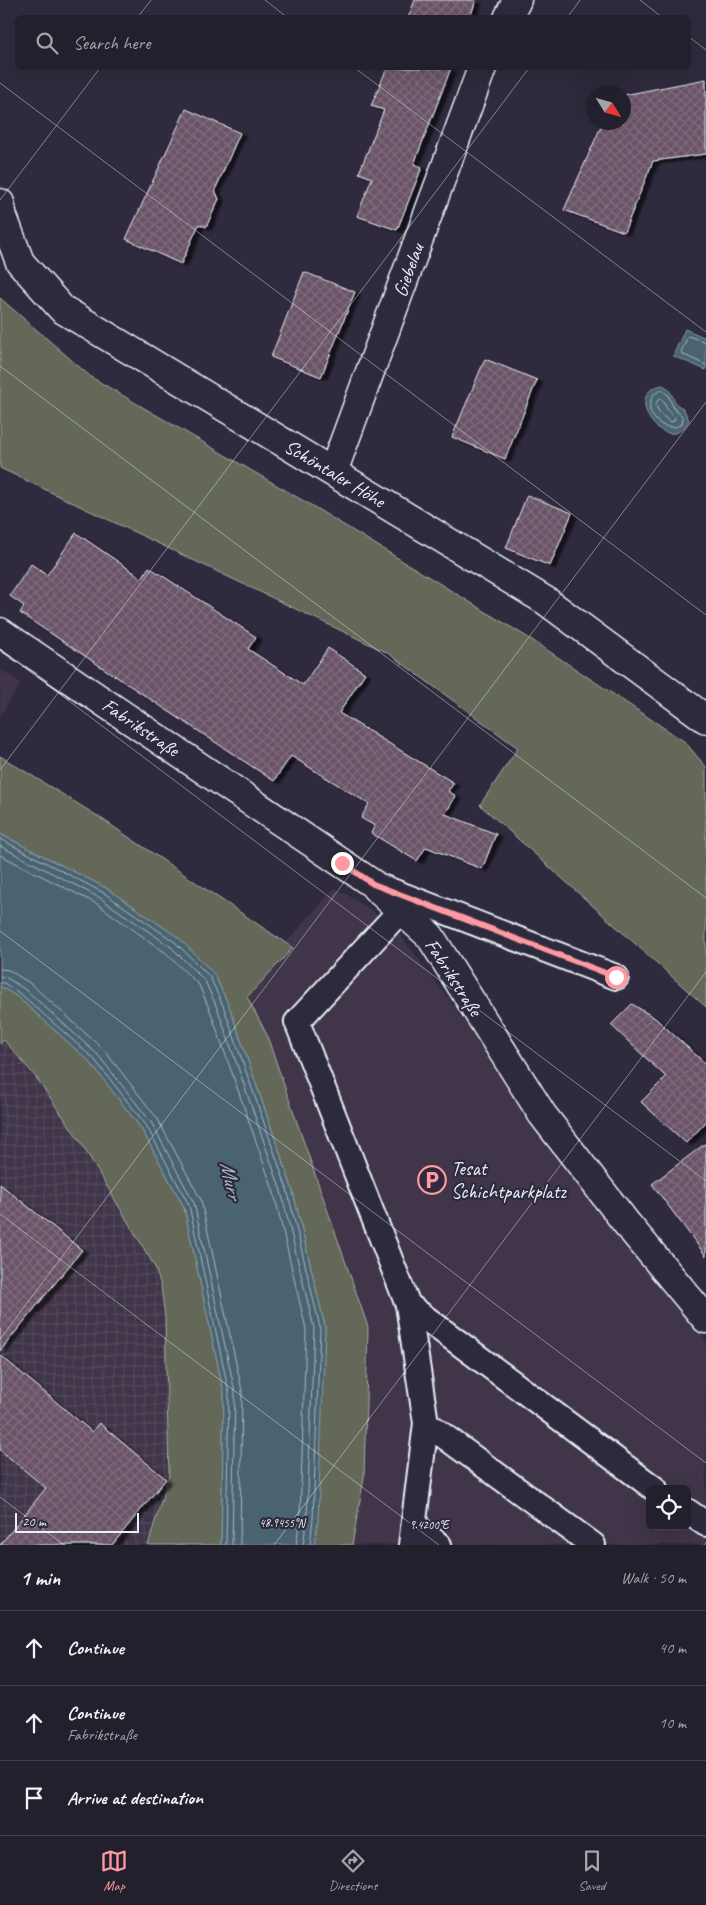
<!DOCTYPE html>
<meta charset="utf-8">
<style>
:root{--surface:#23202e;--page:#2b2836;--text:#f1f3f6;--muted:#a3a3aa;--line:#403e4a;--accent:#ff9aa2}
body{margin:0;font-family:Caveat,sans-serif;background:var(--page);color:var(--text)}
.controls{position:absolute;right:15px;bottom:15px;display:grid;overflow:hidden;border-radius:8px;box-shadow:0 5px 20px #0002}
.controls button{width:45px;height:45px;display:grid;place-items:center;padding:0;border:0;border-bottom:1px solid var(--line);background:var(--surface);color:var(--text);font:25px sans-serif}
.compass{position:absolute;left:586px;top:85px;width:45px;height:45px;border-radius:50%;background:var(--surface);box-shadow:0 5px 20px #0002;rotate:127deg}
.scale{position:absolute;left:15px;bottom:12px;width:124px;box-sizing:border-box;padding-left:5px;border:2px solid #e8f1f8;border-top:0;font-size:14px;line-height:18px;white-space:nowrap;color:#e8f1f8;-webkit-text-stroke:4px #2f2a3d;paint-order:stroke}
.stop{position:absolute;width:15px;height:15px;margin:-11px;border:4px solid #ff9aa2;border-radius:50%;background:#fff}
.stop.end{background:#ff9aa2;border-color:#fff;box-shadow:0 1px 5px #0008}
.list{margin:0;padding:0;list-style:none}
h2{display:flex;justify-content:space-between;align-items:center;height:65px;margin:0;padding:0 20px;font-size:21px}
h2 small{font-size:16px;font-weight:400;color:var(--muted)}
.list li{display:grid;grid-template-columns:32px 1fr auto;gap:15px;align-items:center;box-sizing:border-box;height:75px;padding:0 20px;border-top:1px solid var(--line)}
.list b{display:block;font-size:19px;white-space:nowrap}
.list p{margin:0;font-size:16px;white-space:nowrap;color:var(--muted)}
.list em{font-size:16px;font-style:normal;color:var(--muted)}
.icon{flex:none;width:28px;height:28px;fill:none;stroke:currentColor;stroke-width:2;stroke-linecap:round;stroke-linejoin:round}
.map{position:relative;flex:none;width:706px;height:1545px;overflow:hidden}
.search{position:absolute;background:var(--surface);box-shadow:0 5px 20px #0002;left:15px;right:15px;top:15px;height:55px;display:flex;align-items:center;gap:12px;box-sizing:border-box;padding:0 18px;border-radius:8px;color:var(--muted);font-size:19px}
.sheet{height:290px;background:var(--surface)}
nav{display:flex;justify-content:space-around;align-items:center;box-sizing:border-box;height:70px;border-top:1px solid var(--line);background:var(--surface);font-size:14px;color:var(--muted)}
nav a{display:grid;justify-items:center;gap:2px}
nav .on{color:var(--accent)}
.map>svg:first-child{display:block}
.built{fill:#413649;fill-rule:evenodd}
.industrial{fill:url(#industrial-grid)}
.grass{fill:#646759;stroke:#a6aca8}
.water{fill:#4a6371;stroke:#899ca7}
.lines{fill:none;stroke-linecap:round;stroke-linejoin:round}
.shore{stroke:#a9b8c2;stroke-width:1}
.building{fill:url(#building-cross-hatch);stroke:#e8f1f8;filter:url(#shadow)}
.service-casing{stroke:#e8f1f8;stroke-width:28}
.minor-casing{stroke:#e8f1f8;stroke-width:31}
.service{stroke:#2f2a3d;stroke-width:24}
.minor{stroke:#2f2a3d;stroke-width:28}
.route{stroke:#ff9aa2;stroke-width:6}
.ticks{fill:none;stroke:#e8f1f8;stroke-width:1;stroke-opacity:0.45}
.labels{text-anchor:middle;stroke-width:4.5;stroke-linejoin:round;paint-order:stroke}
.street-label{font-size:20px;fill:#e8f1f8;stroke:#2f2a3d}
.poi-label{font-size:20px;fill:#e8f1f8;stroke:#2f2a3d;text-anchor:start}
.water-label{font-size:21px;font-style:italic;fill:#a9b8c2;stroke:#2f2a3d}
.ticks-label{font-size:12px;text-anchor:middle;fill:#e8f1f8;stroke:#2f2a3d;stroke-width:4.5;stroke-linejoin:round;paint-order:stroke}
</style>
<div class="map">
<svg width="706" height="1545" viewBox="0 0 706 1545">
<defs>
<pattern id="industrial-grid" width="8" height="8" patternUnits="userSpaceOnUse" patternTransform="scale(1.25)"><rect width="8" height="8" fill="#413649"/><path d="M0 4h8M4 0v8" fill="none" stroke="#534a5b"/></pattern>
<pattern id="building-cross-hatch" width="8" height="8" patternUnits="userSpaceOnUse" patternTransform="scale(1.25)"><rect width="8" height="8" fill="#6a5366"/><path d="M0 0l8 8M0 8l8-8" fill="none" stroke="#7f6c7d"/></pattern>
<filter id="shadow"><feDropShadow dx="5.5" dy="3" stdDeviation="1" flood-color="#0009"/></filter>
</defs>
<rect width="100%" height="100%" fill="#2f2a3d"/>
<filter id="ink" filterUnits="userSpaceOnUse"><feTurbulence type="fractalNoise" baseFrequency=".02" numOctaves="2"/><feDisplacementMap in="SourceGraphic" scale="10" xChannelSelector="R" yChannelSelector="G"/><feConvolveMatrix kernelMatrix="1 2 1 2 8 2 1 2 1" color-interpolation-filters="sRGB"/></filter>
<g filter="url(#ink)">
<path class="built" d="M0,669L21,683L0,716Z
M335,888L369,908L402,937L706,1340V1545H314L292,1188L229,1006ZM650,1489H687V1526H650Z"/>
<path class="industrial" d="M3,1040L35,1077L80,1141L155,1267L161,1286L165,1317L169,1475L148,1545H0V1044Z"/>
<path class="grass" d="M0,298L91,377L314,507L532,640L685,742L706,767V1007L480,805L518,748L388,653L0,468Z
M0,756L96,815L293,948L247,997L266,1033L368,1327L364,1478L352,1545H314L325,1327L292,1188L229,1006L214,974L179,938L106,888L0,834Z
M0,986L19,998L90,1062L141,1128L184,1207L224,1393L221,1545H148L169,1475L165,1317L161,1286L155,1267L80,1141L35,1076L4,1040L0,1044Z"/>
<path class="water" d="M685,329L706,338V370L673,356Z
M663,385C675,392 671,404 683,408L689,420C668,462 618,392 663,385Z
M0,834L106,888L179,938L214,974L229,1006L292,1188L325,1327L318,1520L314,1545H221L224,1393L184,1207L141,1128L90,1062L19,998L0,986Z"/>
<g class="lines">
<path class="shore" d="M706,342L688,336L681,352L682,354L706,365
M662,390L668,395L674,409L683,417L682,424C670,432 654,424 650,410C649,405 651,400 653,395Z
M659,399H662L667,409L675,418L674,421L670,422L659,413L656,405Z
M0,839L104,893L175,942L210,977L224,1008L287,1189L320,1327L313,1519L310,1545
M0,846L100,898L171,947L205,981L218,1010L281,1191L314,1328L307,1518L303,1545
M0,855L97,904L166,953L199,985L211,1013L274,1193L306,1329L300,1518L296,1545
M0,969L9,970L31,984L104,1050L157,1118L201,1200L242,1391L240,1545
M0,976L7,978L26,990L98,1055L151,1122L194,1203L235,1392L232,1545
M0,983H4L22,995L94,1059L146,1125L189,1205L229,1393L226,1545"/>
</g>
<path class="building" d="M415,0H476L470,18H408Z
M387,68H451L414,164L422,167L397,230L357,216L372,178L359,173L384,110L371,106Z
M706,79V154L653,161L624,232L564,210L603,122H624V95Z
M186,109L240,133L215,190L219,199L206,227L199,224L181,264L126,239Z
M304,272L355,292L321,377L271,357Z
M485,359L537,380L505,459L452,437Z
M527,495L572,513L550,566L506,548Z
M76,533L142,578L149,567L256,637L248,649L303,685L328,648L365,673L339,713L454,783L448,791L456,796L445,814L496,834L482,869L426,847L417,861L371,833L375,826L361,818L369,804L291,756L274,781L20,613L24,606L10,596L31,564L47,575Z
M632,1004L655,1018L706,1064V1122L686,1143L641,1102L666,1077L611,1025Z
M706,1143V1256L652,1184Z
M0,1184L82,1250L0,1351Z
M0,1355L92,1432L99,1423L166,1479L112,1545H0L46,1488L0,1450Z"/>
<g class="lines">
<defs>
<path id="service" d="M384,888L616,977
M401,910L297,1022L408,1305L426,1423L411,1545
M408,1305L655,1489
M426,1423L593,1545
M687,1511L706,1524
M414,1525L439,1545"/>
<path id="minor" d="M508,18L517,0
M0,203L3,217L20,262L62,309L546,601L706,719
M333,472L482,68
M0,632L373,884L376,888L430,936L542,1114L627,1224L706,1319"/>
</defs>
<use href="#service" class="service-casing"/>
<use href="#minor" class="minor-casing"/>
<use href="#service" class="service"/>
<use href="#minor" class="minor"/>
</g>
</g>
<g class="lines" filter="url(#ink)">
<path class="route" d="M342,863L373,884L616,977"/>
</g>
<path class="ticks" d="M265,0L288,18M640,0L663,18M137,18L151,0M567,18L580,0M688,36L706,50M355,68L706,332M0,83L706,615M0,200L100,68M0,366L706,898M0,649L706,1181M0,770L529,68M0,931L706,1463M0,1214L439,1545M0,1339L706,402M0,1497L64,1545M274,1545L706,972M704,1545L706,1542"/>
<defs>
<symbol id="parking-ring" viewBox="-11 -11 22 22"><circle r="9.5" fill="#2f2a3d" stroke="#ff9aa2" stroke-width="1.5"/><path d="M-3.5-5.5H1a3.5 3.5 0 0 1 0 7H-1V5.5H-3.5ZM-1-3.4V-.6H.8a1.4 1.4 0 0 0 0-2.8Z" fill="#ff9aa2"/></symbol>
</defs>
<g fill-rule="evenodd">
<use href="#parking-ring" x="416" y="1164" width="32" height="32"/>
</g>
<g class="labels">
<g class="street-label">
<text transform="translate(408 270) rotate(-70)" y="7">Giebelau</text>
<text transform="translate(335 473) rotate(31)" y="7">Schöntaler Höhe</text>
<text transform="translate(141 727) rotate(34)" y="7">Fabrikstraße</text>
<text transform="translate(454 977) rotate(57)" y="7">Fabrikstraße</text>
</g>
<g class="poi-label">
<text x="451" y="1175">Tesat<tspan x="451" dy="23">Schichtparkplatz</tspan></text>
</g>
<g class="water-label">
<text transform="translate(231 1180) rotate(77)" y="7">Murr</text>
</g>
</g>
<g class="ticks-label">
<text x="282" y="1527">48.9455°N</text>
<text x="429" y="1529">9.4200°E</text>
</g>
</svg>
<div class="controls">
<button><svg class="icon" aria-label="locate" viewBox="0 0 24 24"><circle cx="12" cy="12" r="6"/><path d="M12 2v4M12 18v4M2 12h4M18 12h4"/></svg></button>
</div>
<svg class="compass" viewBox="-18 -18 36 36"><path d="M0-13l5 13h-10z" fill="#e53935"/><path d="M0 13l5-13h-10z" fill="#a3a3aa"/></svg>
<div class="scale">20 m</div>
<div class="stop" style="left:616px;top:977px"></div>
<div class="stop end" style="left:342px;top:863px"></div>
<div class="search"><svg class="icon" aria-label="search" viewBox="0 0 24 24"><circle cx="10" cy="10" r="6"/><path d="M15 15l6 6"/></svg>Search here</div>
</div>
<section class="sheet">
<h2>1 min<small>Walk · 50 m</small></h2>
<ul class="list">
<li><svg class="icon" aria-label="ahead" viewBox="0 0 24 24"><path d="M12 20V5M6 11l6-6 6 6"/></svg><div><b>Continue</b></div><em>40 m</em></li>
<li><svg class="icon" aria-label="ahead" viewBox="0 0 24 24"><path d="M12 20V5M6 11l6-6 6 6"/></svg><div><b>Continue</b><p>Fabrikstraße</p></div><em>10 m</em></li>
<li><svg class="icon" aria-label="arrive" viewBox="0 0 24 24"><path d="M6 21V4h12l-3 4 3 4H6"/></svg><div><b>Arrive at destination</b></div></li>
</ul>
</section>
<nav>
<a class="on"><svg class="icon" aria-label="map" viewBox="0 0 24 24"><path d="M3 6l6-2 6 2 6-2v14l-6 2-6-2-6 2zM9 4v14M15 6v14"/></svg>Map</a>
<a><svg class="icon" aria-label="directions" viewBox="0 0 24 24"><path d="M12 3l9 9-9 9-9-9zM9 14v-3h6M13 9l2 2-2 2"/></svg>Directions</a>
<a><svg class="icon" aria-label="saved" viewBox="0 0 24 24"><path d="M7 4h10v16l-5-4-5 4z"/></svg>Saved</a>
</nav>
